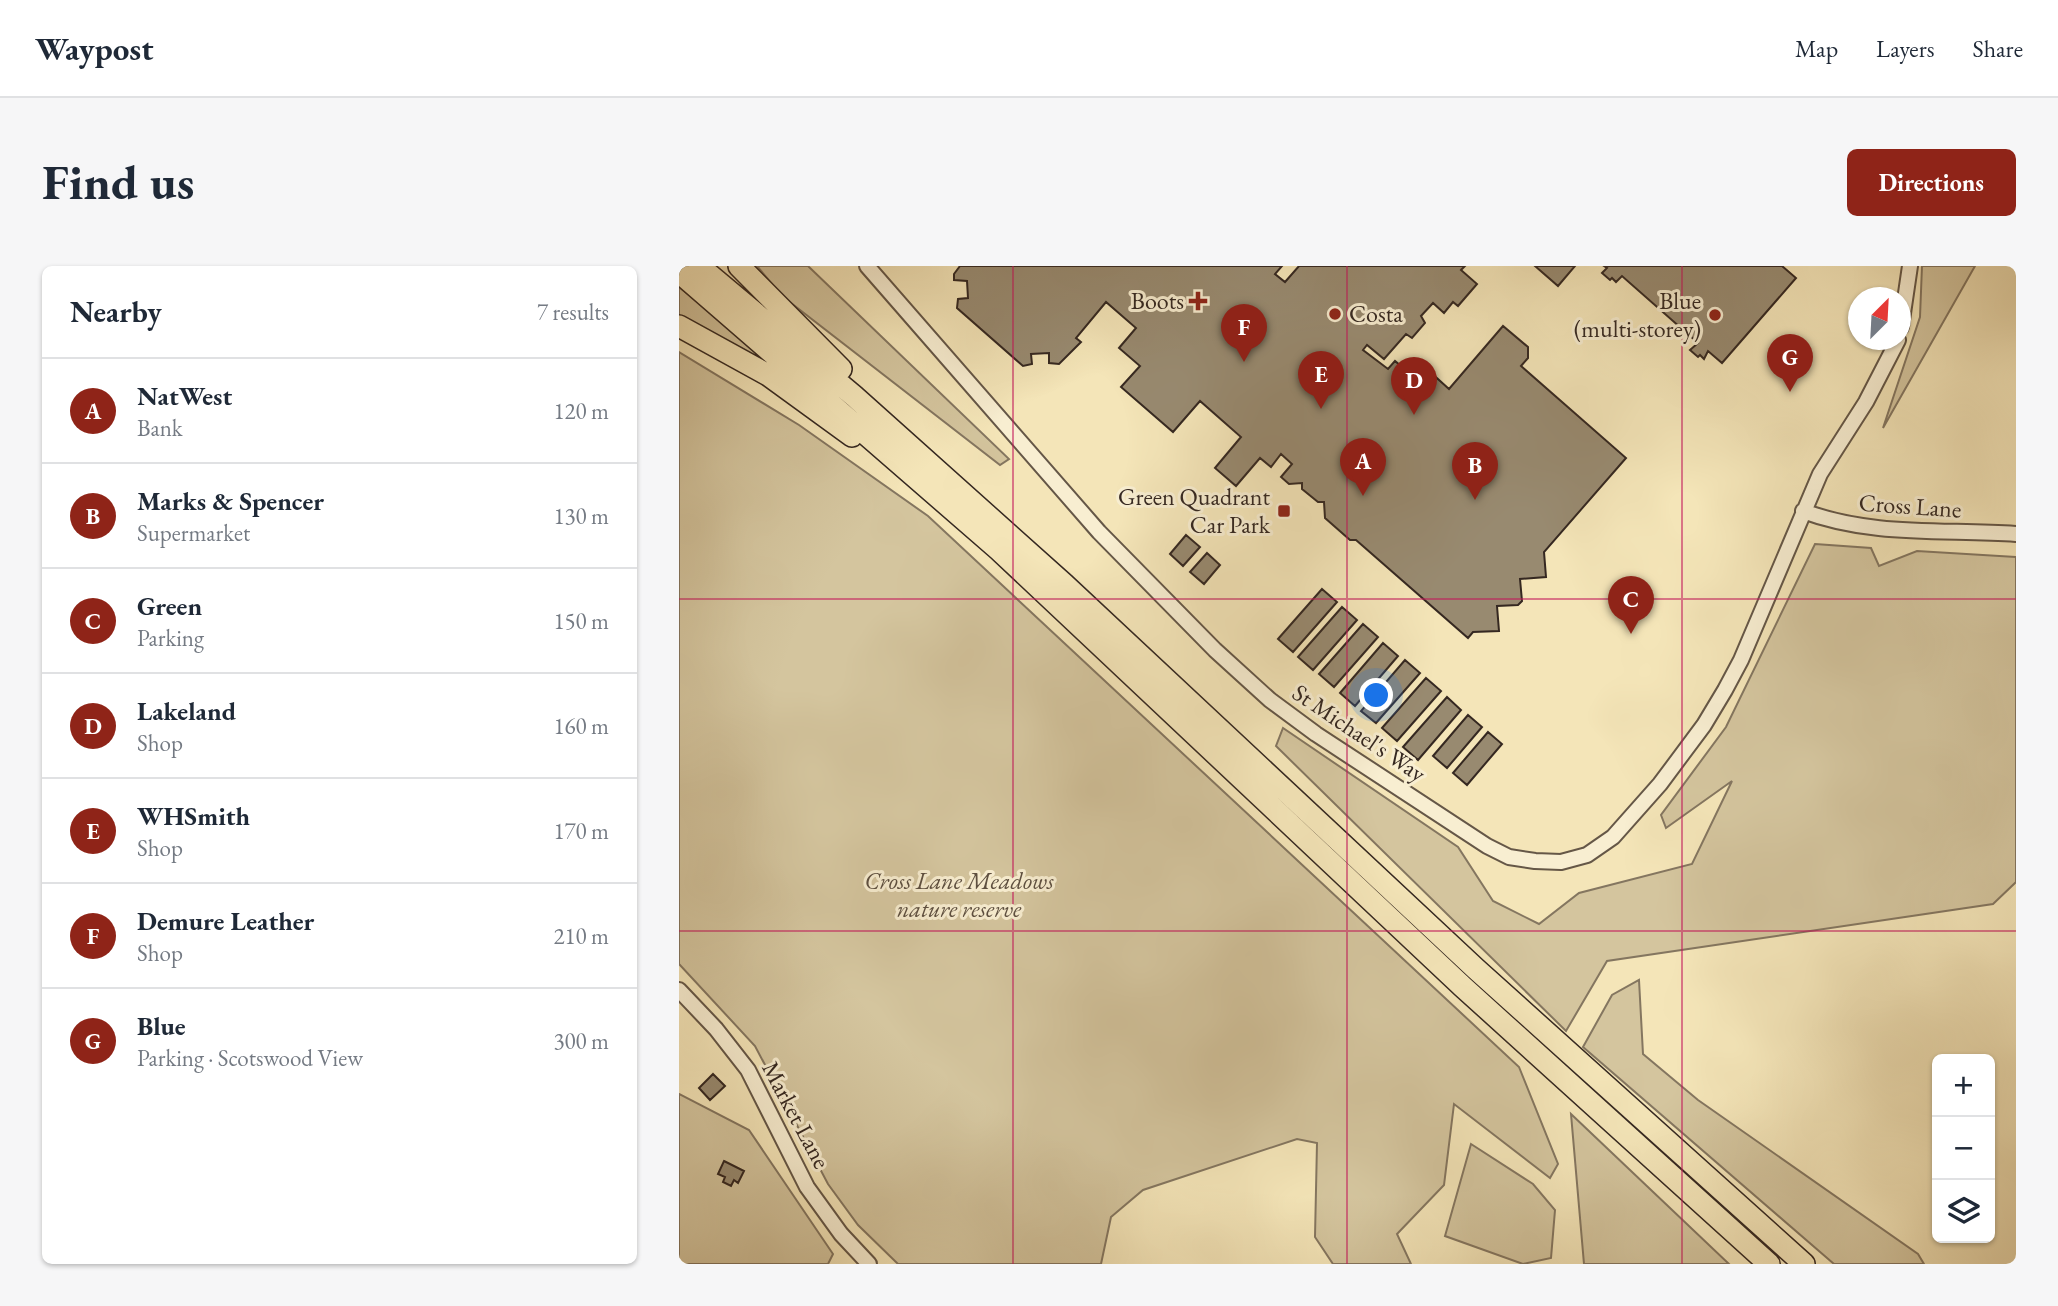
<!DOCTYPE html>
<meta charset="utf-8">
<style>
:root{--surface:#fff;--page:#f6f6f7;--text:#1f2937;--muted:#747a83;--line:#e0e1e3;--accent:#8f2418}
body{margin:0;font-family:"EB Garamond",serif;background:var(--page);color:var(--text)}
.controls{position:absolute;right:21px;bottom:21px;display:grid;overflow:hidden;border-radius:10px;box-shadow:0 2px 5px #0004}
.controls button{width:63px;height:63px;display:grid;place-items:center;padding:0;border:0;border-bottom:2px solid var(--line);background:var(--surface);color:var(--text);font:35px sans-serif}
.compass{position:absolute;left:1169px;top:21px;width:63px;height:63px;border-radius:50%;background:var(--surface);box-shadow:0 2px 5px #0004;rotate:24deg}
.you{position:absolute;left:698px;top:430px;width:24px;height:24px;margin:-18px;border:5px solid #fff;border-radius:50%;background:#1a73e8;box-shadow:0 0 0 10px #1a73e833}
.badge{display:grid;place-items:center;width:46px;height:46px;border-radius:50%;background:var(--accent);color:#fff;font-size:23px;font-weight:700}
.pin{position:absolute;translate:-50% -58px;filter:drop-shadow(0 2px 4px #0008)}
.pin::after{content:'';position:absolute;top:37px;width:24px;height:21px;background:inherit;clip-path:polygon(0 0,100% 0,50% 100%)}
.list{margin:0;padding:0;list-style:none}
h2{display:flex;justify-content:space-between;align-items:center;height:91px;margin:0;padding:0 28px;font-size:30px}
h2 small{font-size:23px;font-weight:400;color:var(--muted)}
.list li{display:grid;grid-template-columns:46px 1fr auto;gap:21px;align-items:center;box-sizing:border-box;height:105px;padding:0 28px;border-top:2px solid var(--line)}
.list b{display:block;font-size:26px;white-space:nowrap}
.list p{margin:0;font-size:23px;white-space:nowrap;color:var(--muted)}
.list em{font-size:23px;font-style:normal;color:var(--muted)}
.icon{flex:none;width:38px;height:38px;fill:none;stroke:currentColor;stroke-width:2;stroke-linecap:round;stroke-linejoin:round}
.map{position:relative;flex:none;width:1337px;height:998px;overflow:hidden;border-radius:10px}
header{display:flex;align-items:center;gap:42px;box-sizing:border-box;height:98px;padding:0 35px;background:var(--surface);border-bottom:2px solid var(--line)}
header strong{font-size:33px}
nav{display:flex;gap:38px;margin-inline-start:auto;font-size:24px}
.intro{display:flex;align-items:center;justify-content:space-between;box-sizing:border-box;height:168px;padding:0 42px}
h1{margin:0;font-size:49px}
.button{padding:18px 32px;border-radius:10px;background:var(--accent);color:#fff;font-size:24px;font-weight:700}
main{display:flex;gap:42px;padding:0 42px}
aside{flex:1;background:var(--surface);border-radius:10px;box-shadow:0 2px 5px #0004}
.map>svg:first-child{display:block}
.green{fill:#d4c59e;stroke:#847660;stroke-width:2}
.building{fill:#988a70;stroke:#352821;stroke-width:2}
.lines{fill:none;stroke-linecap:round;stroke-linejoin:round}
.minor-casing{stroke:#655747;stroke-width:18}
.highway-casing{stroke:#352821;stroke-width:24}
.minor{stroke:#f8eed1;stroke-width:14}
.highway{stroke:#f4e5b8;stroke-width:21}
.grid{fill:none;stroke:#c2185b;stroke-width:2;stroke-opacity:0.55}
.poi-dot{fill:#8f2418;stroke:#f8eed1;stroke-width:2.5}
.labels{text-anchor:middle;stroke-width:6;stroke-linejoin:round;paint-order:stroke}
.poi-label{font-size:24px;fill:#352821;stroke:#f8eed1;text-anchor:end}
.street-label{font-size:24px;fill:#352821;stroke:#f8eed1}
.park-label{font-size:24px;font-style:italic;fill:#5d4f40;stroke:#f8eed1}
</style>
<header>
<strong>Waypost</strong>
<nav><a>Map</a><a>Layers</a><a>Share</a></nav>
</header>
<div class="intro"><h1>Find us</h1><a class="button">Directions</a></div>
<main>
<aside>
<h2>Nearby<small>7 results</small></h2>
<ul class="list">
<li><span class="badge">A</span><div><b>NatWest</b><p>Bank</p></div><em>120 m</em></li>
<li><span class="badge">B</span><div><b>Marks &amp; Spencer</b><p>Supermarket</p></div><em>130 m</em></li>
<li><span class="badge">C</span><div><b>Green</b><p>Parking</p></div><em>150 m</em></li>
<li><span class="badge">D</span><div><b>Lakeland</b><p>Shop</p></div><em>160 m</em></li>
<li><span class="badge">E</span><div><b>WHSmith</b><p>Shop</p></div><em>170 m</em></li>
<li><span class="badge">F</span><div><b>Demure Leather</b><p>Shop</p></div><em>210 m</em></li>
<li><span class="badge">G</span><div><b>Blue</b><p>Parking · Scotswood View</p></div><em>300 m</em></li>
</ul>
</aside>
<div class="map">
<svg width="1337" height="998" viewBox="0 0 1337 998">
<rect width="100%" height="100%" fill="#f4e5b8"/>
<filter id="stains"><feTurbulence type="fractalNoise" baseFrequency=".00286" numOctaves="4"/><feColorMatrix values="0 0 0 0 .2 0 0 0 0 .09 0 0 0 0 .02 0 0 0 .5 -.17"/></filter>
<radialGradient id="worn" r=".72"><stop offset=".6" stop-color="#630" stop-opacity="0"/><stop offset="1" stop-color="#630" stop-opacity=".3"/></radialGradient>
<path class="green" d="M78,0H129L330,193L321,199L103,30Z
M1243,0H1296L1204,162L1241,51Z
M0,21L128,123L0,50Z
M0,86L120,159L249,250L840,801L879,898L871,912L775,838L765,919L718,968L732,998H654L636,971L638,877L618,873L464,924L432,951L422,998H219L179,959L149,918L76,780L0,698Z
M1136,278L1192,282L1200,300L1238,285L1337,291V616L1314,638L928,695L887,765L597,480L604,462L779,581L814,635L860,658L900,627L1013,598L1053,515L987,562L982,549L1047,461Z
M960,714L964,788L1019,834L1239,988L1245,998H1155L904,781L933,729Z
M0,828L70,864L154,988L149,998H0Z
M892,848L1050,998H905Z
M792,878L854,918L876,944L872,992L844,998L766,970Z"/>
<path class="building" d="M281,0H603L596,8L606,16L620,0H786L782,4L798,18L779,40L774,36L765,47L754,37L742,50L746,57L733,72L727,68L705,93L688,79L684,84L709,103L716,95L729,106L739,95L770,123L824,60L849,81V92L842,100L947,192L865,286L867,311L841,313L843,335L839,339L818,340L820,365L794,366L789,372L677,274H671L646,252L645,236H639L623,223V217L610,218L602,211L613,198L602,188L592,201L581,192L557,220L536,202L562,171L521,135L494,166L442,121L461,100L440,82L457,62L427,36L397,72L402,76L380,98L370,97V87L352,88L353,98L344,100L278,42L279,33L289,32L288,15L275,14V8Z
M856,0H896L879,20Z
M925,0H1103L1117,12L1043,97L1029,85L1025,93L1021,89L1019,91L1011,84L1019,77L943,10L937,16L933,12L931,14L923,7L928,2Z
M507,269L521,281L504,300L491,288Z
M528,287L541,299L525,318L511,306Z
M643,323L658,336L614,386L599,373Z
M663,341L678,354L634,404L619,391Z
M684,358L699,371L655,421L640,408Z
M704,377L719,390L676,440L661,427Z
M726,394L741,407L697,457L682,445Z
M747,412L762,425L718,475L703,462Z
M768,431L782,444L739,494L724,481Z
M789,449L803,461L768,502L754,490Z
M809,466L823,478L788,519L774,507Z
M34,808L46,820L31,834L20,822Z
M45,895L65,905L59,917L55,914L52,920L44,916L46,911L39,908Z"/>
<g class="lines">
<defs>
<path id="minor" d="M188,0L420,266L536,384L591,434L637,468L808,580L830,591L856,595L882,596L908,589L934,571L981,518L1025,459L1046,424L1062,394L1141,208L1187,136L1219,74
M1222,61L1231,0
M1124,245C1193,271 1266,263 1337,268
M0,724L37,763L69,804L128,921L162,968L190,998"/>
<path id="highway" d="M20,0L175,130L385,318L797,703L1125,998
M60,0L162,103
M0,6L320,284L784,721L1090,998
M0,60L89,109L173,170"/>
</defs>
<use href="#minor" class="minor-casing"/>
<use href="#highway" class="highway-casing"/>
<use href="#minor" class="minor"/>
<use href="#highway" class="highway"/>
</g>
<path class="grid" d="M334,0V998M668,0V998M1003,0V998M0,333H1337M0,665H1337"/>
<g class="poi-dot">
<path d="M515.5 24.5h7v7h7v7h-7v7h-7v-7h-7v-7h7z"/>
<circle cx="656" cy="48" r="7"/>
<circle cx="1036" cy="49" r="7"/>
<rect x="598" y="238" width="14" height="14" rx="3.5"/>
</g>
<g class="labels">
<g class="poi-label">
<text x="505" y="43">Boots</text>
<text x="1022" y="43">Blue<tspan x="1022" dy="28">(multi-storey)</tspan></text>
<text x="670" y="56" text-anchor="start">Costa</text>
<text x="591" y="239">Green Quadrant<tspan x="591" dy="28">Car Park</tspan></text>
</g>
<g class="street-label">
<text transform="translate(1231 240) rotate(4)" y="8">Cross Lane</text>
<text transform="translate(680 467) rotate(34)" y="8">St Michael's Way</text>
<text transform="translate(117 849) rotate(62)" y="8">Market Lane</text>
</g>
<g class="park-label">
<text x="280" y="623">Cross Lane Meadows<tspan x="280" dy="28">nature reserve</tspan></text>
</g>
</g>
<rect width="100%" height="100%" filter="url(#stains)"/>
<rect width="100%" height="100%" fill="url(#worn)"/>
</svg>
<div class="controls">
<button>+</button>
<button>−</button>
<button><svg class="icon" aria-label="layers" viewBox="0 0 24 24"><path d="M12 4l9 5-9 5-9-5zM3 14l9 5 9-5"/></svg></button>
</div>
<svg class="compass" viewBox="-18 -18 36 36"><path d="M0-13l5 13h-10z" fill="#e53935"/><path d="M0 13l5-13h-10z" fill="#747a83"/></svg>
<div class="you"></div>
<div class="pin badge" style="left:684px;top:230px">A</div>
<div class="pin badge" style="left:796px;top:234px">B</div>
<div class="pin badge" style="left:952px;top:368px">C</div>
<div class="pin badge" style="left:735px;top:149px">D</div>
<div class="pin badge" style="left:642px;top:143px">E</div>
<div class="pin badge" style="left:565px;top:96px">F</div>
<div class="pin badge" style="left:1111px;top:126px">G</div>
</div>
</main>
